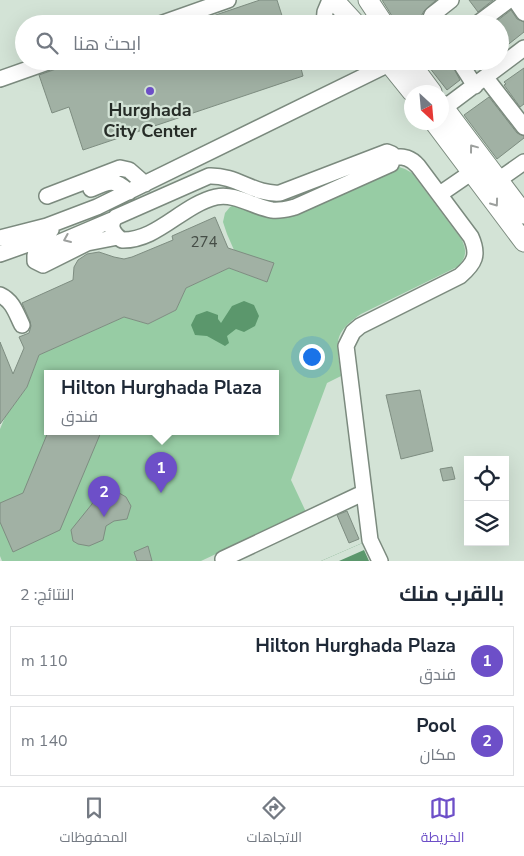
<!DOCTYPE html>
<html lang="ar">
<meta charset="utf-8">
<style>
:root{--surface:#fff;--page:#f2f2f3;--text:#1f2937;--muted:#747a83;--line:#e0e1e3;--accent:#6d4fc8}
body{margin:0;font-family:"Nunito Sans",Cairo,sans-serif;background:var(--page);color:var(--text);direction:rtl}
.controls{position:absolute;right:15px;bottom:15px;display:grid;overflow:hidden;border-radius:0px;box-shadow:0 5px 20px #0002}
.controls button{width:45px;height:45px;display:grid;place-items:center;padding:0;border:0;border-bottom:1px solid var(--line);background:var(--surface);color:var(--text);font:25px sans-serif}
.compass{position:absolute;left:404px;top:85px;width:45px;height:45px;border-radius:50%;background:var(--surface);box-shadow:0 5px 20px #0002;rotate:154deg}
.you{position:absolute;left:311px;top:356px;width:18px;height:18px;margin:-12px;border:4px solid #fff;border-radius:50%;background:#1a73e8;box-shadow:0 0 0 8px #1a73e833}
.badge{display:grid;place-items:center;width:32px;height:32px;border-radius:50%;background:var(--accent);color:#fff;font-size:16px;font-weight:700}
.pin{position:absolute;translate:-50% -41px;filter:drop-shadow(0 1px 2px #0008)}
.pin::after{content:'';position:absolute;top:26px;width:18px;height:15px;background:inherit;clip-path:polygon(0 0,100% 0,50% 100%)}
.popup{position:absolute;left:44px;top:370px;width:235px;height:65px;box-sizing:border-box;display:grid;place-content:center;border-radius:0px;background:var(--surface);filter:drop-shadow(0 1px 4px #0005);font-size:16px;white-space:nowrap;color:var(--muted)}
.popup b{font-size:19px;color:var(--text)}
.popup::after{content:'';position:absolute;left:50%;top:100%;margin-left:-10px;border:10px solid transparent;border-top-color:var(--surface)}
.list{margin:0;padding:0;list-style:none}
h2{display:flex;justify-content:space-between;align-items:center;height:65px;margin:0;padding:0 20px;font-size:21px}
h2 small{font-size:16px;font-weight:400;color:var(--muted)}
.list li{display:grid;grid-template-columns:32px 1fr auto;gap:15px;align-items:center;box-sizing:border-box;height:70px;margin:0 10px 10px;padding:0 10px;border:1px solid var(--line);border-radius:0px}
.list b{display:block;font-size:19px;white-space:nowrap}
.list p{margin:0;font-size:16px;white-space:nowrap;color:var(--muted)}
.list em{font-size:16px;font-style:normal;color:var(--muted)}
.icon{flex:none;width:28px;height:28px;fill:none;stroke:currentColor;stroke-width:2;stroke-linecap:round;stroke-linejoin:round}
.map{position:relative;flex:none;width:524px;height:561px;overflow:hidden;direction:ltr}
.search{position:absolute;background:var(--surface);box-shadow:0 5px 20px #0002;left:15px;right:15px;top:15px;height:55px;display:flex;align-items:center;gap:12px;box-sizing:border-box;padding:0 18px;border-radius:28px;color:var(--muted);font-size:19px}
.sheet{height:225px;background:var(--surface)}
nav{display:flex;justify-content:space-around;align-items:center;box-sizing:border-box;height:70px;border-top:1px solid var(--line);background:var(--surface);font-size:14px;color:var(--muted)}
nav a{display:grid;justify-items:center;gap:2px}
nav .on{color:var(--accent)}
.map>svg:first-child{display:block}
.green{fill:#97cca4;fill-rule:evenodd}
.water{fill:#5b976c}
.pier{fill:#d3e3d6}
.building{fill:#a1b1a4;stroke:#7e8d81}
.lines{fill:none;stroke-linecap:round;stroke-linejoin:round}
.minor-casing{stroke:#7b8a7e;stroke-width:18}
.major-casing{stroke:#7b8a7e;stroke-width:21}
.minor{stroke:#fff;stroke-width:15}
.major{stroke:#fff;stroke-width:19}
.oneway{stroke:#9da09e}
.poi-dot{fill:#6d4fc8;stroke:#d3e3d6;stroke-width:2}
.labels{text-anchor:middle;stroke-width:4.5;stroke-linejoin:round;paint-order:stroke}
.number-label{font-size:15px;fill:#454d46}
.poi-label{font-size:18px;font-weight:bold;fill:#262c27;stroke:#d3e3d6}
</style>
<div class="map">
<svg width="524" height="561" viewBox="0 0 524 561">
<rect width="100%" height="100%" fill="#d3e3d6"/>
<path class="green" d="M396,166L405,169L412,173L462,240C467,252 466,256 459,266L361,314C331,334 337,344 341,376L327,383L291,480L306,512L201,561H2L0,556V429L5,417L27,387L39,355L124,317L148,324L176,310L186,288L229,268L267,282L234,250L227,234L223,222L225,213L230,207L236,204L280,218ZM47,374H275V432H47Z"/>
<path class="water" d="M244,301L254,305L259,316L255,326L244,332L236,329L227,336L229,343L225,346L207,336L195,335L191,325L196,315L207,311L218,315V319L221,323L232,306Z
M367,541L376,561H321Z"/>
<path class="pier" d="M367,541L376,561H369L364,550L339,561H321Z"/>
<path class="building" d="M260,0H277L284,22L277,24H196L195,22Z
M382,0H436L424,11L420,18L421,24H397Z
M469,0H493L478,12Z
M511,10L517,19L524,22V32L505,47L500,41V24H493Z
M79,61H299L303,76L83,150L69,107L52,113L39,75Z
M437,61H450L460,80L447,90L429,67Z
M524,68V104L520,107L504,85L506,84L504,82Z
M489,97L517,133L524,136V138L497,159L464,115Z
M215,217L228,248L274,263L267,282L229,268L186,288L176,310L148,324L124,317L39,355L27,387L0,424V342L13,374L24,348L19,337L29,333L31,326L30,321L22,303L73,280L74,267L78,260L87,254L99,252L114,257L124,259L132,257L173,240L172,236Z
M420,390L433,451L401,459L386,395Z
M48,432H101L60,530L13,552L0,522V503L23,493Z
M452,467L455,479L443,481L440,469Z
M114,490L126,497L131,506L127,519L114,521L106,526L103,540L89,546L78,544L73,541L71,530L92,504L96,493Z
M347,511L359,539L349,543L337,515Z
M148,546L152,561H137L134,552Z"/>
<g class="lines">
<defs>
<path id="minor" d="M515,0L524,13
M160,24L228,0
M324,24L325,12L330,0
M431,24L430,20L432,15L451,0
M477,24L509,0
M459,61L475,86
M486,78L524,127
M0,79L51,61
M444,108L524,48
M387,152L392,154L393,157L391,164L295,207C287,209 281,211 272,210C253,207 236,193 216,197C182,205 157,241 122,240C114,235 107,225 116,217L209,176C237,175 254,195 280,193Z
M497,181L524,162
M91,189C109,181 114,178 129,192
M440,194L472,172
M47,196L120,168L129,170L145,184
M112,220L39,251L35,255V261L43,265L87,243L118,237
M0,238L47,226L97,207L389,64
M0,254L28,244L51,230
M0,295C13,301 16,313 22,325
M223,559L363,493
M380,561L370,540L346,346L353,332L360,326L460,276C475,263 479,255 471,237L418,166C411,158 404,156 393,157"/>
<path id="major" d="M334,0L356,24
M368,0L384,24
M387,61L412,92
M409,61L432,92
M442,105L524,214
M434,122L524,242"/>
</defs>
<use href="#minor" class="minor-casing"/>
<use href="#major" class="major-casing"/>
<use href="#minor" class="minor"/>
<use href="#major" class="major"/>
</g>
<defs><path id="oneway-chevron" d="M-2-3.5L2.5 0L-2 3.5" fill="none" stroke-width="1.6" stroke-linecap="round" stroke-linejoin="round" transform="scale(1.25)"/></defs>
<g class="oneway">
<use href="#oneway-chevron" transform="translate(473 148) rotate(-127)"/>
<use href="#oneway-chevron" transform="translate(495 203) rotate(54)"/>
<use href="#oneway-chevron" transform="translate(67 239) rotate(157)"/>
</g>
<circle class="poi-dot" cx="150" cy="91" r="5"/>
<g class="labels">
<g class="number-label">
<text x="204" y="247">274</text>
</g>
<g class="poi-label">
<text x="150" y="116">Hurghada<tspan x="150" dy="21">City Center</tspan></text>
</g>
</g>
</svg>
<div class="controls">
<button><svg class="icon" aria-label="locate" viewBox="0 0 24 24"><circle cx="12" cy="12" r="6"/><path d="M12 2v4M12 18v4M2 12h4M18 12h4"/></svg></button>
<button><svg class="icon" aria-label="layers" viewBox="0 0 24 24"><path d="M12 4l9 5-9 5-9-5zM3 14l9 5 9-5"/></svg></button>
</div>
<svg class="compass" viewBox="-18 -18 36 36"><path d="M0-13l5 13h-10z" fill="#e53935"/><path d="M0 13l5-13h-10z" fill="#747a83"/></svg>
<div class="you"></div>
<div class="pin badge" style="left:161px;top:493px">1</div>
<div class="popup"><b>Hilton Hurghada Plaza</b>فندق</div>
<div class="pin badge" style="left:104px;top:517px">2</div>
<div class="search"><svg class="icon" aria-label="search" viewBox="0 0 24 24"><circle cx="10" cy="10" r="6"/><path d="M15 15l6 6"/></svg>ابحث هنا</div>
</div>
<section class="sheet">
<h2>بالقرب منك<small>النتائج: 2</small></h2>
<ul class="list">
<li><span class="badge">1</span><div><b>Hilton Hurghada Plaza</b><p>فندق</p></div><em>110 m</em></li>
<li><span class="badge">2</span><div><b>Pool</b><p>مكان</p></div><em>140 m</em></li>
</ul>
</section>
<nav>
<a class="on"><svg class="icon" aria-label="map" viewBox="0 0 24 24"><path d="M3 6l6-2 6 2 6-2v14l-6 2-6-2-6 2zM9 4v14M15 6v14"/></svg>الخريطة</a>
<a><svg class="icon" aria-label="directions" viewBox="0 0 24 24"><path d="M12 3l9 9-9 9-9-9zM9 14v-3h6M13 9l2 2-2 2"/></svg>الاتجاهات</a>
<a><svg class="icon" aria-label="saved" viewBox="0 0 24 24"><path d="M7 4h10v16l-5-4-5 4z"/></svg>المحفوظات</a>
</nav>
